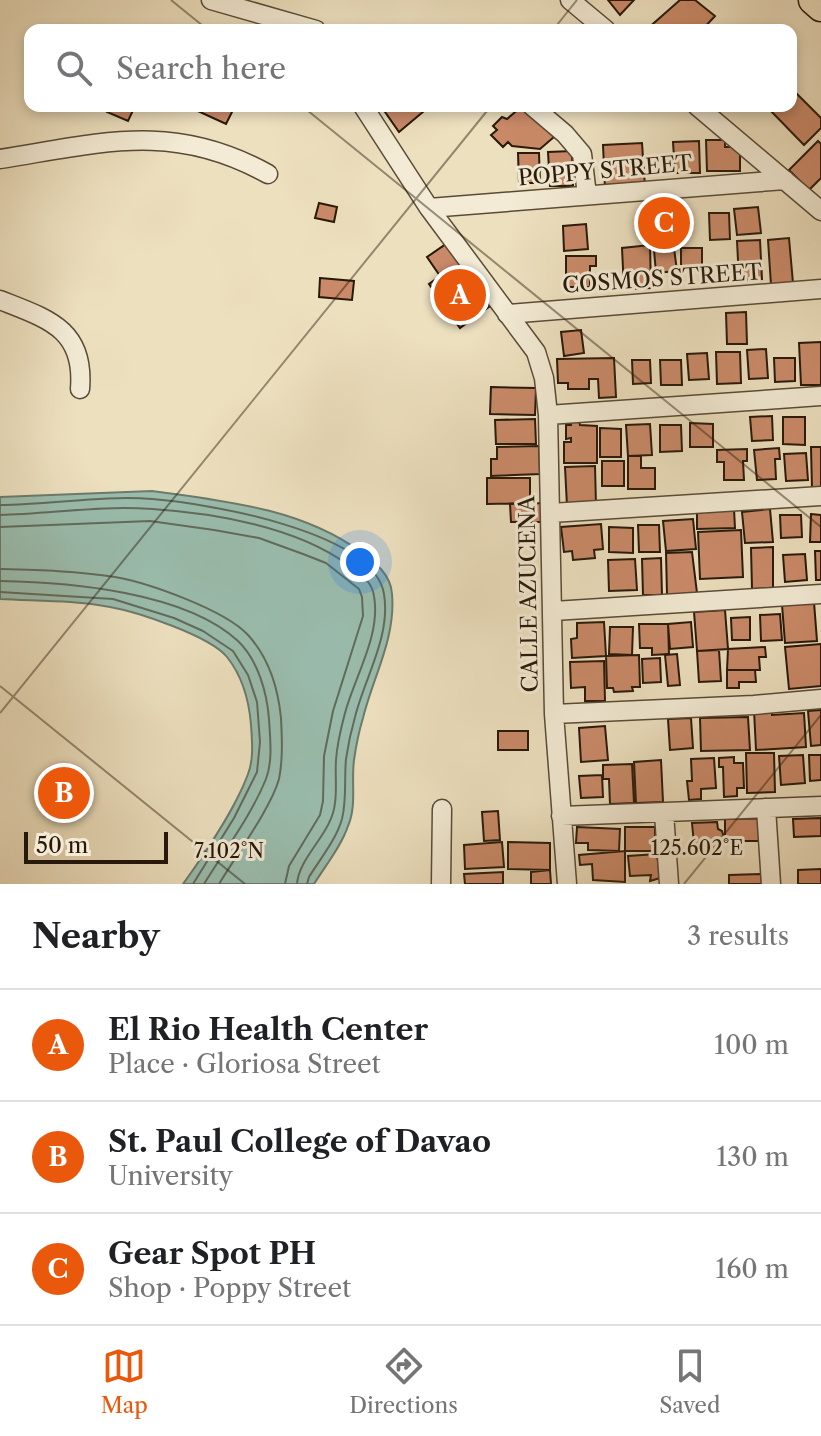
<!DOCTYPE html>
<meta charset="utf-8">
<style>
:root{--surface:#fff;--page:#f2f2f2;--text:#202124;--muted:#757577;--line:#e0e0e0;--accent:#ea580c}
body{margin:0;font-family:"Libre Caslon Text",serif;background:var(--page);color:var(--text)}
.scale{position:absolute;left:24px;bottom:20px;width:144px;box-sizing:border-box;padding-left:8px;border:4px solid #28190a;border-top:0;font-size:22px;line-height:28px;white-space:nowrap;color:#28190a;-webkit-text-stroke:6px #f3ebd5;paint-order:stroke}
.you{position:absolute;left:360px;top:562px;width:28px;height:28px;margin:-20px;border:6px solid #fff;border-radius:50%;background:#1a73e8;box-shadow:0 0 0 12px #1a73e833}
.badge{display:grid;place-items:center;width:52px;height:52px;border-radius:50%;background:var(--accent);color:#fff;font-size:26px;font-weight:700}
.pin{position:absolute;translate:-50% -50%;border:4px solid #fff;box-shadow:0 2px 8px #0006}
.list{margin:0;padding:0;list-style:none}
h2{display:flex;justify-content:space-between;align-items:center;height:104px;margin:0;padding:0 32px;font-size:34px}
h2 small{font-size:26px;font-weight:400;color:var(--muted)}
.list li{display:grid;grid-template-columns:52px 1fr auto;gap:24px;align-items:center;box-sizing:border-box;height:112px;padding:0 32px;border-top:2px solid var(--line)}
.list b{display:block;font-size:30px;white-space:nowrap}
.list p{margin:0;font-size:26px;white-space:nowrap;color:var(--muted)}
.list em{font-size:26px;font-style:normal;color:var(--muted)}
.icon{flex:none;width:44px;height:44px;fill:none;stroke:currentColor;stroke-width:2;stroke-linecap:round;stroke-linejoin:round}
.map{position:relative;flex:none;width:821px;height:884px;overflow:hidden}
.search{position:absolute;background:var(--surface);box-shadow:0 4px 12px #0003;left:24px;right:24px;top:24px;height:88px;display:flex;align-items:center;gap:20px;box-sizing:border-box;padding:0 28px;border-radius:16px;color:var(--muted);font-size:30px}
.sheet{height:440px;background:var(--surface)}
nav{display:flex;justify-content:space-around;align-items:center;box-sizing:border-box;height:112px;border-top:2px solid var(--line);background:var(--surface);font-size:22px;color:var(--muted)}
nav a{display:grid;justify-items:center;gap:4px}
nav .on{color:var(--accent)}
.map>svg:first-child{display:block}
.water{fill:#9abdae;stroke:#6c7b6c;stroke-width:2}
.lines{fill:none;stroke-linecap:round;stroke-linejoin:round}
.shore{stroke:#616b5c;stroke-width:2}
.building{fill:#ca8a69;stroke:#28190a;stroke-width:2}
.minor-casing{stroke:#594b37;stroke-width:21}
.highway-casing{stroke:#28190a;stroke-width:31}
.minor{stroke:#f3ebd5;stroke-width:18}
.highway{stroke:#ede0bf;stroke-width:28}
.ticks{fill:none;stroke:#28190a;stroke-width:2;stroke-opacity:0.45}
.labels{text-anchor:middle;stroke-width:6;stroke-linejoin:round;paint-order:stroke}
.street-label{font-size:22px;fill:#28190a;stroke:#f3ebd5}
.ticks-label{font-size:20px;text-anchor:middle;fill:#28190a;stroke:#f3ebd5;stroke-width:6;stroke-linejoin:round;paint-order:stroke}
</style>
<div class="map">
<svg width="821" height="884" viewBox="0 0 821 884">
<rect width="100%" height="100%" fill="#ede0bf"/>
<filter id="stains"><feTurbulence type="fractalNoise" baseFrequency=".0025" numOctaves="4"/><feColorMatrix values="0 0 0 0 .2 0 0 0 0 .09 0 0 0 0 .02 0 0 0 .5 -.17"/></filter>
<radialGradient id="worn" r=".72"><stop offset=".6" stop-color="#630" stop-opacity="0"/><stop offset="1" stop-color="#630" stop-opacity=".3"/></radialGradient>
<path class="water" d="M152,491C224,501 301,508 361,552C376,563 391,575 392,594C396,638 373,677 363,718C359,731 356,746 354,760C351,782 357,805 348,826C341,847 325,866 314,884H183C204,855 236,807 248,774C254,759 252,740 251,725C249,700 243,677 227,657C210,636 138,612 110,607C74,600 36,601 0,599V497Z"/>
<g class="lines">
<path class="shore" d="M0,505C50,505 102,495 152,499C205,503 374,531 384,594C391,636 365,677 355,717C351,731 348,745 346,759C344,779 347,799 342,819C336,840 320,859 309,877L307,884
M0,515C50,514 101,505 152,509C214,513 297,527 348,565C359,573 372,581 374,596C381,635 355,676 345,713C341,728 337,745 336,760C335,774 337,789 335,803C332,834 299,856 297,884
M0,527L150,521L214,530L259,538L303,554L326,563L359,589L362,597L363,616L333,711L324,756L323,801L320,815L289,866L285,884
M0,569C38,570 78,571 115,577C149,583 225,610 248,635C268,657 278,688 281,718C282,738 283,759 279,779C271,808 235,857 219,884
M0,581C69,582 185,592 238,641C258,660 267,693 269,719C270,737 273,761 266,779C251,816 225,850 204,884
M0,592L113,599L174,618L203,631L233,651L248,675L257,702L260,742L257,772L234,818L193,884"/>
</g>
<path class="building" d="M608,0H634L620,15Z
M680,0H695L715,16L702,30H646Z
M791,88L821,118V128L804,145L766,106H791Z
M109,106H135L128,121L107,112Z
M187,106H235L226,124Z
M388,106H430L399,132L383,109Z
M522,106H526L554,137L540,149L512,146L508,142L503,147L491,135L497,130L493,126L502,117L507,119Z
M706,140H725V147H740V171H707Z
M699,141L700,173H675L673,142Z
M818,141L821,144V178L809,190L789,170Z
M642,143L645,186L605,188L603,145Z
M572,151L573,186H550L548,152Z
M518,153H539L540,183H519Z
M677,200L681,243L650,245L647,203Z
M319,203L337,207L334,222L315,218Z
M758,207L761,233L737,235L734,209Z
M709,213H729L730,239L710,240Z
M586,224L588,249L564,251L563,226Z
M789,238L793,283L771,285L768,240Z
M760,240L762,279L739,280L737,241Z
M446,244L490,306L460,328L429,284L440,276L427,257Z
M650,245L651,288L624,289L622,248Z
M674,248L677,271L656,273L654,250Z
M681,248H702V271H681Z
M566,256H596V266H590V287H566Z
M320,278L354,281L352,300L319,297Z
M746,312L747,344H727L726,313Z
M581,330L584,353L564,356L561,332Z
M821,342V385H801L799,343Z
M766,349L768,378L749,379L747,350Z
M716,352H740L741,383L717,384Z
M707,353L709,379L689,380L687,354Z
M614,358L616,397L599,398L598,379H589V389H568V383H558L557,359Z
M774,358H795V381L775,382Z
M632,360H650L651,383L633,384Z
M660,360H681L682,385H661Z
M491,387L536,388L535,415L490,414Z
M772,416L773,440L752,441L750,417Z
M783,417H805V445L783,444Z
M535,419L536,444H496L495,420Z
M570,420H579L580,425L597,426V463H564V442H571V438L566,439V425H571Z
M690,423L713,424V447H690Z
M650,424L652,455L628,456L626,425Z
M660,425H681L682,451L660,452Z
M600,428L621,429V457H600Z
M539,446L540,474L491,476V459H497V447Z
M811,447H821V488L812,489Z
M779,448L780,459H775L776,479L757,480L754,450Z
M747,449V461H743L744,480H724V462H717V450Z
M806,453L808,480L786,481L784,454Z
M628,456H641V468H655V489H628Z
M602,461H624V486H602Z
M595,466L596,505L567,506L565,467Z
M487,478H530V503L487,504Z
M544,503V522H511L510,504Z
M734,509L735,528L697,529V510Z
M770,509L773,542L745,543L742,512Z
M811,514L821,515V542H810Z
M780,515H801L802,537L781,538Z
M693,519L696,549L666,551L663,521Z
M601,524L603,549L594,550L595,558L573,560L572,551L564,552L561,527Z
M638,525H659L660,552H639Z
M609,527L633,528V553L609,552Z
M741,530L743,577L700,579L698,532Z
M773,547V588L752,589L751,548Z
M815,551H821V580H816Z
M692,552L697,593L667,595L666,553Z
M805,554L807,580L785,582L783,555Z
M661,558L662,595H643L642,559Z
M635,559L637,590L609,591L608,560Z
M814,602L817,641L785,643L782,605Z
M725,610L728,649L697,651L694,612Z
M780,614L782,640L761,641L760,615Z
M750,617V640H732L731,618Z
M604,622L606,656L572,658L571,639L577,638V623Z
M691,622L693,647L670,649L668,624Z
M639,624H668L669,654L652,655V648H640Z
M610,627H633L632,655L609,654Z
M821,644V686L789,689L785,647Z
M765,647L766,657H759L760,670H727L728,649Z
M719,650L721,681L699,682L697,651Z
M677,654L680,685L668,686L665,655Z
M639,655L640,687H632L633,691L614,692L613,688H607L606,656Z
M660,658L661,682L643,683L642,659Z
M604,661L605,701H585V687L571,688L570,662Z
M727,670H755L756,682H739V688H727Z
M772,709V715L804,713L806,747L756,750L754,710Z
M821,710V745L811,746L808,711Z
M748,717L750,750L701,751L700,718Z
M691,718L693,748L670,750L668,719Z
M605,726L608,760L581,762L579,728Z
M498,731H528V750H498Z
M746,753H774L775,792L747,793Z
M803,755L805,783L781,785L779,756Z
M809,755H821V780L810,781Z
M734,757V763H743L744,788H737V796L724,797L723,767H719V758Z
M714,758L716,788L701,789V799L689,800L687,781H692L691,759Z
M661,760L663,802L636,803L634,762Z
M632,764L634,803L610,804L609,779H603V765Z
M602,775L603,797L581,798L579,776Z
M498,811L500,840L484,841L482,812Z
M761,817V841H725V819Z
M821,818V836L794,837L793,819Z
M717,822L718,829L722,831L725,841L694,844L692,823Z
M577,827L620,829L619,851L588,850V843H576Z
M625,827H655V844H663V851H625Z
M502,842L504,867L465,869L464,845Z
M508,842L550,843V870L508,869Z
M625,851V882L593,880L592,864L580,865L579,855Z
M657,854L660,878L650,881L651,875L630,876L628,856Z
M821,869V884H798V870Z
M550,870L551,884H531V872Z
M503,872V884H465L464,874Z
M761,874L762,884H729V875Z"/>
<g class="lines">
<defs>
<path id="minor" d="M211,0L316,30
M570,0L606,30
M363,106L429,208L536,352L544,378L548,415L554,714L567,884
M532,106L565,134L582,154L587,195
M697,106L821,211
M0,159C101,143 173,121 268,174
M429,208L785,180
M0,300C48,319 85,329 80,389
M507,314L821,289
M548,415L821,396
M551,513L821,496
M554,611L821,594
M554,714L754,705L821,699
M766,808L771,884
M664,813L669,884
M561,816L821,806
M441,884L442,809"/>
<path id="highway" d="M813,0L821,7"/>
</defs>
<use href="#minor" class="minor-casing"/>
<use href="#highway" class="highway-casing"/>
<use href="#minor" class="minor"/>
<use href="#highway" class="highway"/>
</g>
<path class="ticks" d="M171,0L208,30M553,30L577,0M302,106L821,527M0,686L245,884M0,713L491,106M684,884L821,715"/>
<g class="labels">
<g class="street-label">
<text transform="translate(605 170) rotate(-5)" y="8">POPPY STREET</text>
<text transform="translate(662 278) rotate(-4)" y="8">COSMOS STREET</text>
<text transform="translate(528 594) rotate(-91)" y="8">CALLE AZUCENA</text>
</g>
</g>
<g class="ticks-label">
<text x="697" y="855">125.602°E</text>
<text x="229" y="858">7.102°N</text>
</g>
<rect width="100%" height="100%" filter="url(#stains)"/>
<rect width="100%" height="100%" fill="url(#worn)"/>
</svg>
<div class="scale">50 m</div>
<div class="you"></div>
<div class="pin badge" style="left:460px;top:295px">A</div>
<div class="pin badge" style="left:64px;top:793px">B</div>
<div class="pin badge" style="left:664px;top:223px">C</div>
<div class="search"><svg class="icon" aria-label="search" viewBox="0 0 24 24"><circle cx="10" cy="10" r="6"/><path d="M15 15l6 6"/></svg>Search here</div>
</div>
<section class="sheet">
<h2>Nearby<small>3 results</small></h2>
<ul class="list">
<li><span class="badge">A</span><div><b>El Rio Health Center</b><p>Place · Gloriosa Street</p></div><em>100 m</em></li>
<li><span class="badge">B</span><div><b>St. Paul College of Davao</b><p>University</p></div><em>130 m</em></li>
<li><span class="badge">C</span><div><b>Gear Spot PH</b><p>Shop · Poppy Street</p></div><em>160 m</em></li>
</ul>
</section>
<nav>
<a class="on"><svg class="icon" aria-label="map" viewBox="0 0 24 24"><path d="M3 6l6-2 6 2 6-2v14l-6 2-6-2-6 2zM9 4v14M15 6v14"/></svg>Map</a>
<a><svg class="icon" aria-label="directions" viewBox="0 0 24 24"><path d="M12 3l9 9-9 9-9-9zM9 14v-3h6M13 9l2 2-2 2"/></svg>Directions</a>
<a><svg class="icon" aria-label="saved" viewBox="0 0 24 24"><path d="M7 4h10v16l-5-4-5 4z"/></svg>Saved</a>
</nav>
